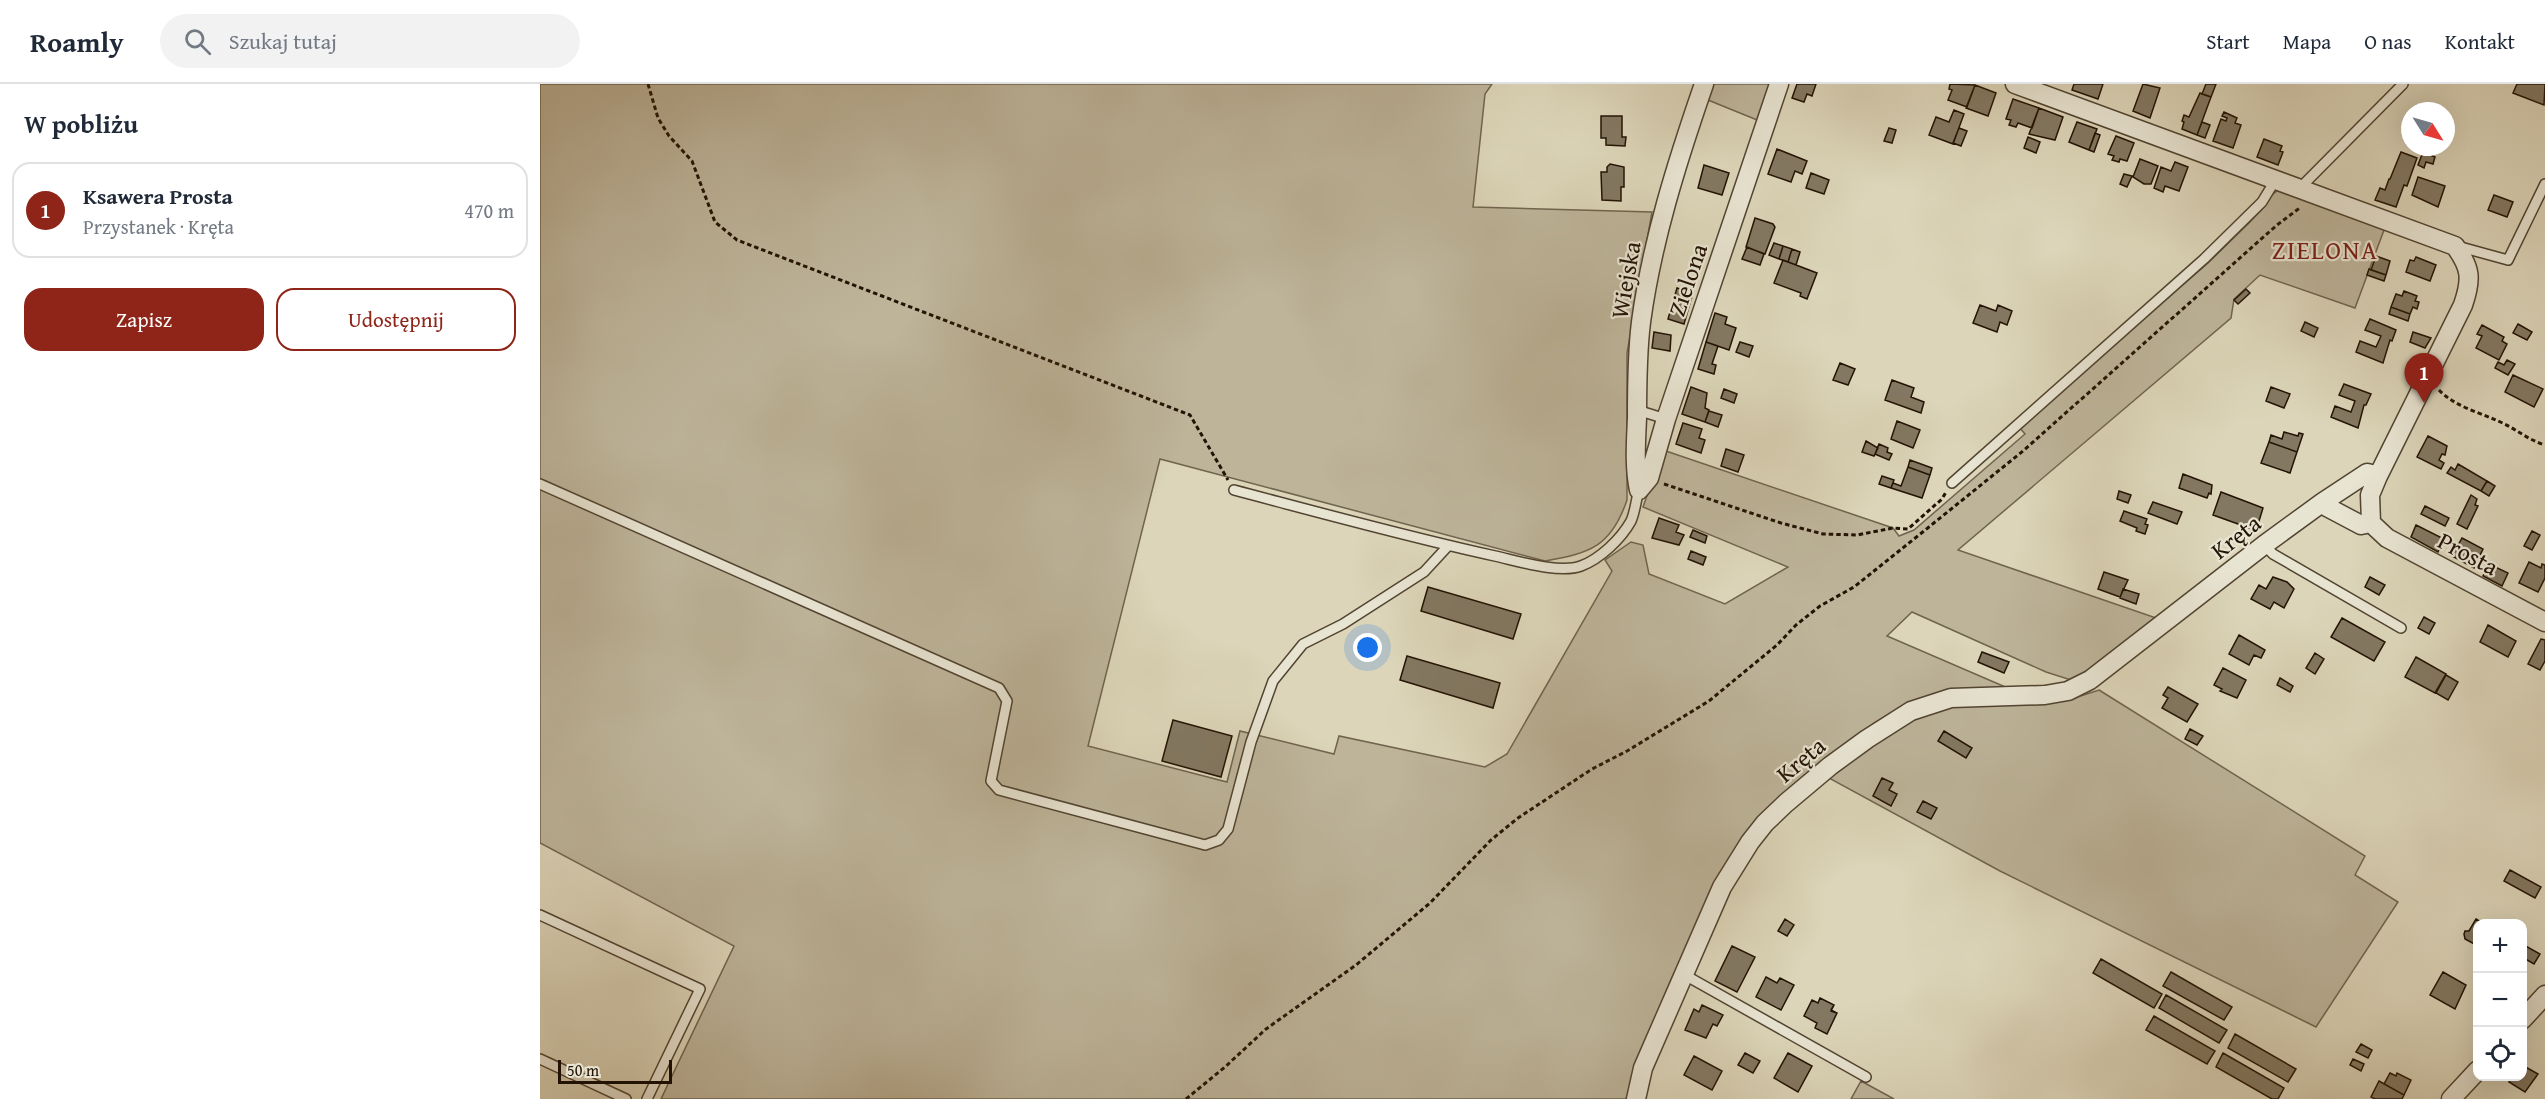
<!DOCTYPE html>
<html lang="pl">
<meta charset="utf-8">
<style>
:root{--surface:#fff;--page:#f2f2f3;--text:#1f2937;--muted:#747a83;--line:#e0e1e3;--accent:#8f2418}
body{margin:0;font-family:"Gentium Book Plus",serif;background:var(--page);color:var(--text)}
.controls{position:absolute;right:18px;bottom:18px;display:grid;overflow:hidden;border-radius:12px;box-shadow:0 6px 24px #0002}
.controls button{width:54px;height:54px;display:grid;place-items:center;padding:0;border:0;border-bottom:2px solid var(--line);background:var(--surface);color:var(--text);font:30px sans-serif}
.compass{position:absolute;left:1861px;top:18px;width:54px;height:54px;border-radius:50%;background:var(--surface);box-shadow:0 6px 24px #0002;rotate:127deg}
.scale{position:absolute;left:18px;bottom:15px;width:114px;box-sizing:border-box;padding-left:6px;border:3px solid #231304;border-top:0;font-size:16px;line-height:21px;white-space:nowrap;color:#231304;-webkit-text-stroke:4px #e8e4d2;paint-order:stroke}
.you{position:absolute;left:828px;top:564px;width:21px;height:21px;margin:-15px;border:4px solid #fff;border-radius:50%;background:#1a73e8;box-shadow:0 0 0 9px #1a73e833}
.badge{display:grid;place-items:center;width:39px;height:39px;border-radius:50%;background:var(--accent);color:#fff;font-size:20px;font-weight:700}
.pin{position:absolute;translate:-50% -50px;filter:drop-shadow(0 2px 3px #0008)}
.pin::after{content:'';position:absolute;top:32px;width:21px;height:18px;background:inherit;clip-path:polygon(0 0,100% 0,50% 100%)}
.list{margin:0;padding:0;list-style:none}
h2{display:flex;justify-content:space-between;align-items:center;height:78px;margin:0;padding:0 24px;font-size:26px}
h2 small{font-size:20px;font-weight:400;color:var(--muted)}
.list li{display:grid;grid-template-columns:39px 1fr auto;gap:18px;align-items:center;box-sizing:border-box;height:96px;margin:0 12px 12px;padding:0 12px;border:2px solid var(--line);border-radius:18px}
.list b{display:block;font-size:22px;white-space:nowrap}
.list p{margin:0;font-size:20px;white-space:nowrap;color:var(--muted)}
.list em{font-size:20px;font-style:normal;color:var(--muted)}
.actions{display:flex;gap:12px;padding:18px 24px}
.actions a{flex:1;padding:14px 0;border:2px solid var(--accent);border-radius:18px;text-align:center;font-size:21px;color:var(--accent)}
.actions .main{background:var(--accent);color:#fff}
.icon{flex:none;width:33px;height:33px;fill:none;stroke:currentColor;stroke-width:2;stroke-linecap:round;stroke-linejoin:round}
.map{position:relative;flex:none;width:2005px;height:1015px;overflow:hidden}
header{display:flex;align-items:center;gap:36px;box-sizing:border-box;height:84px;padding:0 30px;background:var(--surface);border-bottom:2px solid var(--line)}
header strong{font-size:28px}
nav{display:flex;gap:33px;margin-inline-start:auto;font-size:21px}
.search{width:420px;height:54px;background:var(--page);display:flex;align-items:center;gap:15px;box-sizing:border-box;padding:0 21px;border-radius:33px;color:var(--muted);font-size:22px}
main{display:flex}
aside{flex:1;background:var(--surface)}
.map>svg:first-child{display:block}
.green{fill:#bdb49a;stroke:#70644f;stroke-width:1.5}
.building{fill:#837862;stroke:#231304;stroke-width:1.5}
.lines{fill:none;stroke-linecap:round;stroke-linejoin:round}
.lane-casing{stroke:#514431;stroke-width:12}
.street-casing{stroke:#514431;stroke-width:21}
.path{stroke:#231304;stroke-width:3;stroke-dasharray:4.5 3;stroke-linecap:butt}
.lane{stroke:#e8e4d2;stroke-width:9}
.street{stroke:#e8e4d2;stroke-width:18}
.labels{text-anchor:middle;stroke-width:4.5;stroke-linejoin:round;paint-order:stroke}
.street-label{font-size:24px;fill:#231304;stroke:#e8e4d2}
.neighbourhood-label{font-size:26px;letter-spacing:1.5px;fill:#7a1f14;stroke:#e8e4d2}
</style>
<header>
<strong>Roamly</strong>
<div class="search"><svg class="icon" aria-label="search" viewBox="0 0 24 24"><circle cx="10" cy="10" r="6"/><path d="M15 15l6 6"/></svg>Szukaj tutaj</div>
<nav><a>Start</a><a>Mapa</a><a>O nas</a><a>Kontakt</a></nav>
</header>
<main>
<aside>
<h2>W pobliżu<small></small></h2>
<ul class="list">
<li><span class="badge">1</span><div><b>Ksawera Prosta</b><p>Przystanek · Kręta</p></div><em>470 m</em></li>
</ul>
<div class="actions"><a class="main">Zapisz</a><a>Udostępnij</a></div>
</aside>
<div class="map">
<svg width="2005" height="1015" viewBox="0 0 2005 1015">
<rect width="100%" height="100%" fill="#dcd5b9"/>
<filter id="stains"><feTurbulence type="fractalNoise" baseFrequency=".00333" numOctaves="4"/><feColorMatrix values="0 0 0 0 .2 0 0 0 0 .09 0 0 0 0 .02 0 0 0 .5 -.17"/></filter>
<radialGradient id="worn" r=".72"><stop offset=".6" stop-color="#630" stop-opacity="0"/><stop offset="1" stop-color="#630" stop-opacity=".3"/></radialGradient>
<path class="green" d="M0,0H952L945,10L933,123L1112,128L1087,269V416C1071,463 1050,469 1005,477L620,375L548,662L687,698L700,647L794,670L799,652L945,683L967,670L1072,487L1065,476L1091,458L1103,461L1109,490L1185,520L1248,483L1103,423L1123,366L1353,444L1359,452L1374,446L1485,350L1479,343L1668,179L1709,139L1724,123L1729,113L1741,104L1844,146L1815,224L1720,191L1694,215L1691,234L1418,466L1619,535L1540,594L1531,596L1506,588L1372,528L1347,552L1470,605H1423L1396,609L1371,618L1336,638L1297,666L1170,815L1131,896L1093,987L1089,1015H121L194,862L0,759Z
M1174,0H1235L1222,38L1168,16Z
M1559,606L1825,772L1815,791L1858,818L1776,943L1460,787L1287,693L1359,642L1417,619L1525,617Z
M1321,997L1354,1015H1311Z"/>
<path class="building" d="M1257,0H1276L1272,12L1267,10L1264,18L1252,14Z
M1410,0L1435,1L1427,23L1408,16L1412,6L1409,5Z
M1534,0H1563L1558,15L1532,6Z
M1603,0L1620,4L1610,34L1593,27Z
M1666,0H1676L1671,13L1662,10Z
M1977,0H2005L2004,21L1973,9Z
M1435,1L1456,9L1448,32L1426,24Z
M1660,9L1671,13L1657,51L1642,45L1644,38L1642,37L1644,31L1649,33Z
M1473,15L1499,24L1492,44L1478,39L1476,43L1469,41L1471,36L1466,35Z
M1499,24L1523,33L1515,56L1489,50Z
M1414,26L1424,30L1413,60L1389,51L1396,33L1409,38Z
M1684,28L1697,34L1695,39L1701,41L1693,64L1673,57L1681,35L1686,37L1687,34L1682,32Z
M1061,32H1082V53H1086L1085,62L1066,61V54H1061Z
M1537,38L1557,45L1549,66L1529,58Z
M1662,38L1670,41L1665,54L1657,51Z
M1349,44L1356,46L1352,59L1344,57Z
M1419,44L1427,47L1421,62L1413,59Z
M1555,49L1560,51L1554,68L1549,66Z
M1576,52L1594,59L1587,77L1580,75L1579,78L1572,76L1574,72L1568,70Z
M1488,53L1500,58L1496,69L1484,64Z
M1724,55L1742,62L1740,67L1743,68L1738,81L1717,73Z
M1237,65L1267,77L1262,90L1255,87L1251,98L1228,90Z
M1861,68L1877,74L1867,102L1864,101L1856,123L1835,116L1840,104L1845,106L1849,95H1850Z
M1883,68L1895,73L1893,80L1886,78L1884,84L1878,81Z
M1600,75L1618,82L1611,100H1604L1593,93Z
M1635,78L1648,83L1639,107L1625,102L1623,108L1614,104L1621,83L1631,87Z
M1070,80L1084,83V103H1081V117L1062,116L1061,88H1067V83Z
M1164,81L1189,89L1182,111L1158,104Z
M1271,89L1289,96L1284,110L1266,104Z
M1584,90L1592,92L1587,103L1580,100Z
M1878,93L1905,102L1898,123L1872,111Z
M1954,111L1973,118L1967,133L1948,126Z
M1215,134L1233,140L1235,143L1225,170L1206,163Z
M1234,159L1243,162L1239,175L1229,171Z
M1243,162L1252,165L1248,178L1239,175Z
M1207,163L1224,170L1220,181L1202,175Z
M1252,165L1260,168L1256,181L1248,178Z
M1836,172L1850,177L1846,191L1831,186Z
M1876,173L1896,181L1890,197L1866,188L1870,176L1874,177Z
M1243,176L1277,189L1267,215L1260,212L1261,209L1234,199Z
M1829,185L1846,191L1844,197L1827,191Z
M1137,204L1153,209L1144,240L1128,235Z
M1706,205L1710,209L1698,220L1694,216Z
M1864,207L1877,212L1875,217L1879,218L1877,225L1873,223L1870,230L1851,223L1856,210L1862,212Z
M1440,221L1456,227L1458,221L1472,227L1467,241L1460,238L1457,248L1433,239Z
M1851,223L1870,230L1868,237L1849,230Z
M1175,229L1187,233L1185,240L1196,244L1189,266L1166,258Z
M1830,235L1856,246L1852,257L1850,256L1843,279L1816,268L1820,257L1836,263L1841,252L1825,246Z
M1765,238L1778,244L1774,253L1761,247Z
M1978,240L1992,248L1987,256L1973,249Z
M1942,241L1964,253L1962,257L1967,260L1959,276L1936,264L1942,252L1937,250Z
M1114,248L1131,251L1130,267L1112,264Z
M1873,248L1891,254L1885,264L1870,258Z
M1166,258L1178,262L1172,280L1176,281L1174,290L1158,285Z
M1200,258L1213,262L1209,273L1196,268Z
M1967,276L1975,280L1968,291L1955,284L1958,278L1964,281Z
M1300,279L1315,285L1308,301L1293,296Z
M1973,291L2003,305L1994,323L1965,308Z
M1352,296L1374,304L1371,313L1384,318L1381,329L1345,316Z
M1804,300L1831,310L1826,321H1824L1818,344L1791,333L1795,322L1811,328L1815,317L1799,311Z
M1151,303L1167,309L1165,324L1169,326L1165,338L1142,330Z
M1731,303L1750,310L1744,324L1726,317Z
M1184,305L1197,310L1194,319L1181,314Z
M1169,327L1182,331L1178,343L1165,338Z
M1357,337L1380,346L1373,364L1351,355Z
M1143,339L1162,345L1159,354L1165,356L1161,369L1136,360Z
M1744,348L1758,352L1759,349L1763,350L1757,368L1729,358L1731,351L1742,355Z
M1888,352L1907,362L1905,371L1902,370L1899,376L1904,379L1901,385L1877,373Z
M1326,357L1338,364L1334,372L1322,368Z
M1729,358L1757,368L1750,389L1721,379Z
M1339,360L1348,364L1347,368L1352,370L1349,376L1335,370Z
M1186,365L1204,371L1198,388L1181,382Z
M1370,376L1392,384L1390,391L1368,383Z
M1918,380L1947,397L1941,407L1907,389L1911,383L1915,386Z
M1368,383L1390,391L1382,414L1351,404L1353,399L1361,402Z
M1643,390L1672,401L1671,410L1669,409L1667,414L1639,404Z
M1342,392L1354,396L1351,404L1339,400Z
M1947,397L1955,402L1949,412L1941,407Z
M1579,407L1591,411L1588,419L1577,415Z
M1681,408L1723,424L1719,437L1715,436L1712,445L1673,431Z
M1931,411L1937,415L1935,421L1938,422L1927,445L1917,440Z
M1613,418L1642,428L1637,440L1608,429Z
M1885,422L1909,434L1905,442L1881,430Z
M1584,427L1607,435L1605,440L1608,441L1605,450L1596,447L1597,444L1580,437Z
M1119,434L1139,441L1136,448L1144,451L1139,461L1112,454Z
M1876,441L1904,455L1898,468L1871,453Z
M1153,446L1167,452L1165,459L1150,453Z
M1992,447L2000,451L1992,466L1984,462Z
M1922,454L1943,465L1934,484L1912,472Z
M1151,467L1166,473L1163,481L1148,475Z
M1989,478L2001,484L2002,480L2005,481V494L1998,508L1979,499Z
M1949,480L1968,489L1962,502L1943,492Z
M1564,488L1588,496L1580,513L1558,505Z
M1733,493L1747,498L1754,505L1744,524L1734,518L1730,525L1711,515L1719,501L1726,505Z
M1830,493L1845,501L1839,511L1825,503Z
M888,503L981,530L973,555L881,527Z
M1583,505L1599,510L1596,520L1580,514Z
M1884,533L1895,539L1889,550L1878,544Z
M1802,534L1845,558L1834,577L1791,553Z
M1948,541L1976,557L1968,573L1940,558Z
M1699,551L1725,566L1721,574L1714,571L1709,581L1689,570Z
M2001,555L2005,556V577L2000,586L1988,580Z
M1442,568L1469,578L1464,589L1438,578Z
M1775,569L1784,575L1775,590L1766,584Z
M867,572L960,599L953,624L860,596Z
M1876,573L1906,590L1895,609L1865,593Z
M1683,584L1706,596L1697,614L1680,607L1682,605L1674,601Z
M1906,591L1918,598L1908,616L1896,609Z
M1740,594L1753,602L1750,608L1737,601Z
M1628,603L1658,620L1647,638L1622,624L1628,614L1623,611Z
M633,636L692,652L681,693L622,677Z
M1650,645L1663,652L1657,661L1645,655Z
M1404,647L1432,664L1426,674L1398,657Z
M1342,694L1353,699L1349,706L1357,710L1351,722L1333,712Z
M1383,717L1397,724L1391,735L1377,728Z
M1970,786L2001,803L1995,814L1964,797Z
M1245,835L1254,841L1247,852L1238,847Z
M1936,835L1944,840H1938V862L1925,855L1924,850L1925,847H1929Z
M1982,860L2000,870L1994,880L1982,873Z
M1192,862L1215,873L1197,908L1175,897Z
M1561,875L1622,910L1614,924L1553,889Z
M1631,888L1692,923L1684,936L1623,902Z
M1903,888L1926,901L1915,925L1890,911Z
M1226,893L1237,899L1240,894L1254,901L1241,926L1216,913Z
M1626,911L1687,946L1679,959L1619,924Z
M1280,914L1294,921L1291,926L1297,929L1287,950L1275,944L1277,939L1264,932L1272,916L1278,919Z
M1280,914L1294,921L1291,927L1297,929L1287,950L1275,944L1277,939L1264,932L1272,916L1278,919Z
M1162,921L1183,931L1177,942L1173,940L1166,954L1145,946L1154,925L1159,928Z
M1614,932L1675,967L1667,980L1606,946Z
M1695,950L1756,985L1748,998L1688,964Z
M1821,960L1832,966L1828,974L1816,968Z
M1205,969L1220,977L1213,989L1198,981Z
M1248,969L1272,982L1258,1008L1234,994Z
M1683,969L1744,1004L1738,1015H1732L1676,983Z
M1154,972L1182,987L1172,1006L1144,991Z
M1813,975L1824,980L1821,987L1810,981Z
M1982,981L1998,990L1985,1008L1969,998L1973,992H1982Z
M1850,989L1856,992L1857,989L1871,996L1864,1011L1844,1000Z
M1839,997L1864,1011L1862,1015H1835L1831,1013Z"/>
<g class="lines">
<defs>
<path id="lane" d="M1760,104L1863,0
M1917,162L1968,176L2005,100
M1097,326L1126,335
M1412,399L1664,175L1722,118L1736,95
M0,400L459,604L467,617L451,697L459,706L665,761L679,756L688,745L711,658L733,597L763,560L803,540L884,488L908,462
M694,406C781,429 868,453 955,472C978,477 1019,490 1041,482C1060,475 1081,455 1091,437C1095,428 1096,416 1099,406
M1724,461L1733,470L1861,544
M0,831L160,905L107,1015
M1143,890L1326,993
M0,975L86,1015"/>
<path id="street" d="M1475,0L1915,162C1931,184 1932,195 1923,221L1838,392L1830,411L1831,439L1847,454L2005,538
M1099,406L1109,394L1126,335L1239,0
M1099,406C1094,382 1096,358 1097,334C1097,302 1097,270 1101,238C1112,157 1137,78 1164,0
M1783,418L1787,423L1821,441L1831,439
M1982,936L2005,911
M1096,1015L1103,984L1182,803L1210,758L1225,739L1246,719L1290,682L1327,655L1371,627L1411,614L1505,611L1528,607L1550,596L1724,461L1783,418L1827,389L1838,392
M1911,1015L1938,986"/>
</defs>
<use href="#lane" class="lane-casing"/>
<use href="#street" class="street-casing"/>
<path class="path" d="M108,0L118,34L129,52L152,77L175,138L197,156L650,331L688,396
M1899,306C1914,322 1938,328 1958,337C1975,344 1988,356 2005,361
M1124,400L1241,439L1283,450L1317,451L1353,444L1368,445L1402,415L1406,408
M646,1015L685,983L726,945L816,881L890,819L951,756L978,734L1052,685L1087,667L1169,617L1237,561L1256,541L1280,522L1314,503L1379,451L1483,367L1737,141L1761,123"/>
<use href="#lane" class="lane"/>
<use href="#street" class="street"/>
</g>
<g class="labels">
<g class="street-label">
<text transform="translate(1086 196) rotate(-80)" y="8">Wiejska</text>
<text transform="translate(1148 196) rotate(-71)" y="8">Zielona</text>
<text transform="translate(1696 453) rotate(-38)" y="8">Kręta</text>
<text transform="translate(1928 470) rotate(28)" y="8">Prosta</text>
<text transform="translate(1261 676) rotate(-40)" y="8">Kręta</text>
</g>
<g class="neighbourhood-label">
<text x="1785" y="175">ZIELONA</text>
</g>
</g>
<rect width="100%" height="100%" filter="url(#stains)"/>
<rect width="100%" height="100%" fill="url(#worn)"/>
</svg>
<div class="controls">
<button>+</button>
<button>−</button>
<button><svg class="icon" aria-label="locate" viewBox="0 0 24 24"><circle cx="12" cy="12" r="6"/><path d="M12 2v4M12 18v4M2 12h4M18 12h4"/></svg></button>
</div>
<svg class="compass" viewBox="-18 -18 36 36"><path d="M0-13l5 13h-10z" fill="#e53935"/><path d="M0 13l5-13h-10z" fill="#747a83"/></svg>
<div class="scale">50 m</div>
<div class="you"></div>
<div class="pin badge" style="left:1884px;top:319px">1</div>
</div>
</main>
